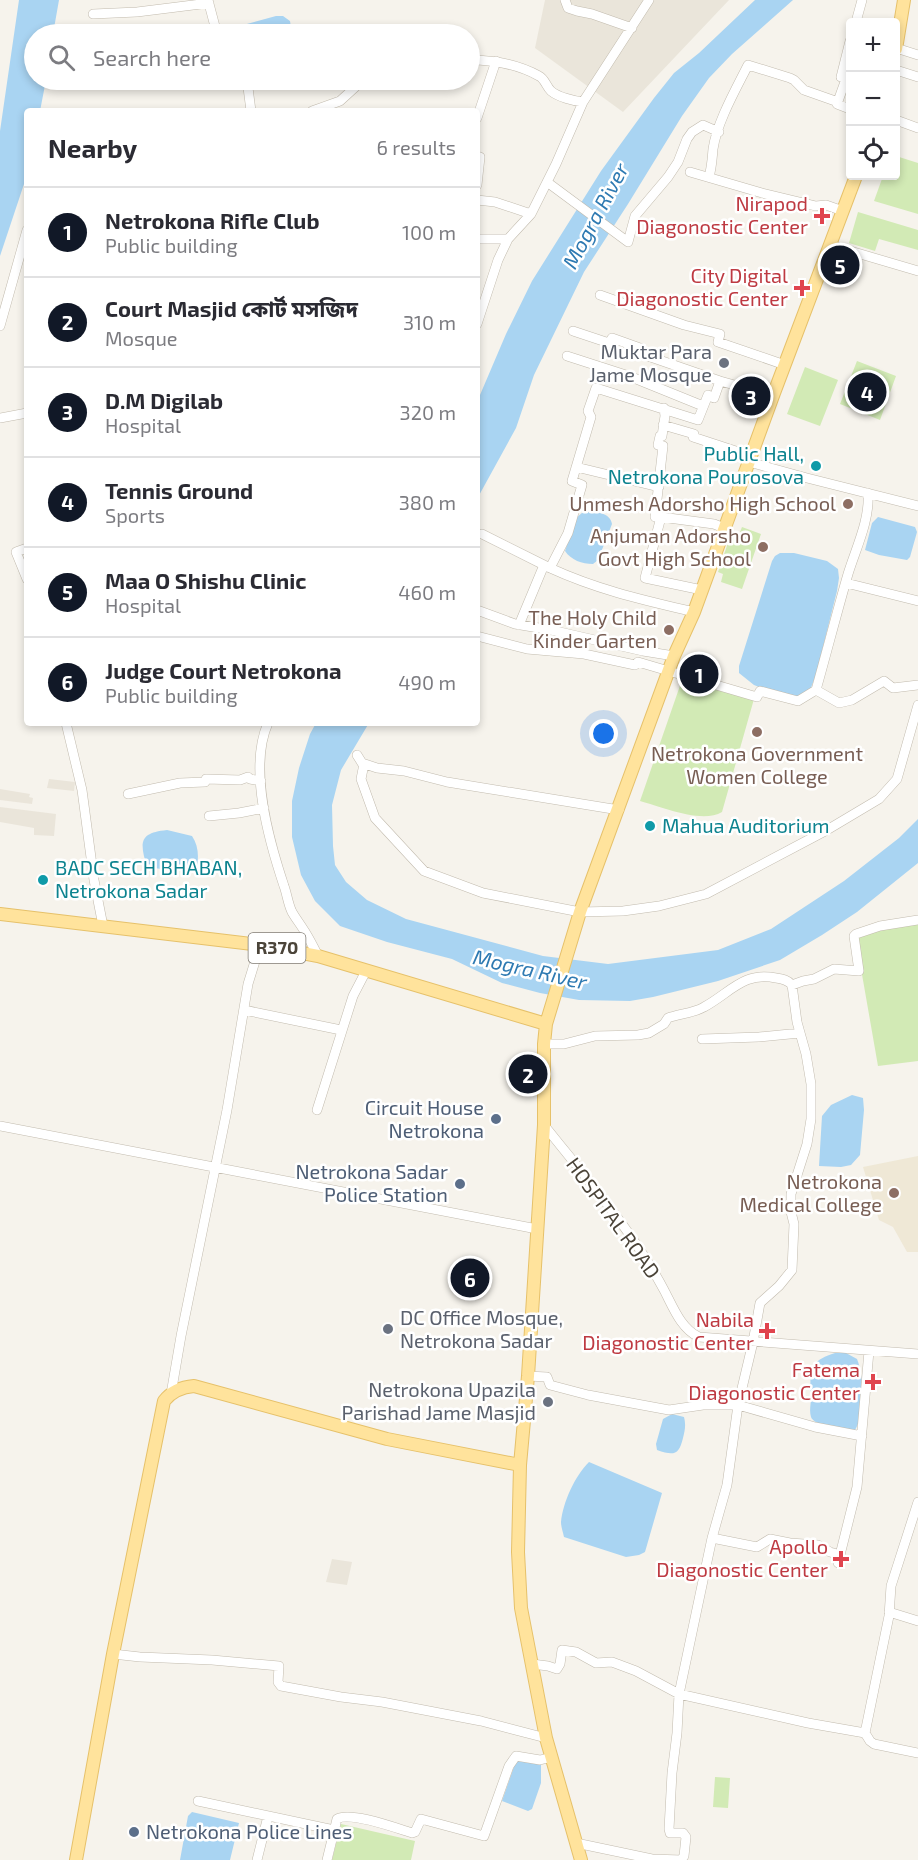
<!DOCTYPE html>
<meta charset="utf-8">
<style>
:root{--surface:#fff;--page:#f7f7f7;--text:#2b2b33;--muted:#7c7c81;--line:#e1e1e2;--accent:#111827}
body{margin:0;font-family:"Exo 2","Noto Sans Bengali",sans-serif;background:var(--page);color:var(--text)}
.controls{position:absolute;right:18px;top:18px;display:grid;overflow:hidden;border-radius:6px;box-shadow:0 3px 9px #0003}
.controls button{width:54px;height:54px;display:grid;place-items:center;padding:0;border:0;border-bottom:2px solid var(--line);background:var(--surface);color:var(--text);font:30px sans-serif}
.you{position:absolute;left:604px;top:734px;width:21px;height:21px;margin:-15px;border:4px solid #fff;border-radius:50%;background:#1a73e8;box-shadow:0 0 0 9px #1a73e833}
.badge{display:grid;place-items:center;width:39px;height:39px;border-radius:50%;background:var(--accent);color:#fff;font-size:20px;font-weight:700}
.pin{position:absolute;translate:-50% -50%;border:3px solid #fff;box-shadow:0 2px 6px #0006}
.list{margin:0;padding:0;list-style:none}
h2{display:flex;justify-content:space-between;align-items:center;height:78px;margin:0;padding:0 24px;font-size:26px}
h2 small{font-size:20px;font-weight:400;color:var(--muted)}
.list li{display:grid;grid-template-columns:39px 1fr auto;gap:18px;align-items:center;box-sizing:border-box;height:90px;padding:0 24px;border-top:2px solid var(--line)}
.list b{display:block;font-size:22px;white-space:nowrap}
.list p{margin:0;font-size:20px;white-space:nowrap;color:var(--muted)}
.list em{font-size:20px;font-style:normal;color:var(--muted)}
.icon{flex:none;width:33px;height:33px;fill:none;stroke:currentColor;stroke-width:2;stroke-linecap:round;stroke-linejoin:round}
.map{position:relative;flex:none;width:918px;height:1860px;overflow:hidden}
.search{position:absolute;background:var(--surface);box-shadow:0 3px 9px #0003;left:24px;top:24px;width:456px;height:66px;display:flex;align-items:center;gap:15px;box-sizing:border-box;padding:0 21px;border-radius:33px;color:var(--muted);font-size:22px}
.panel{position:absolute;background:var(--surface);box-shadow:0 3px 9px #0003;left:24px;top:108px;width:456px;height:618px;border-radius:6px}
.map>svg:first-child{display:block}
.residential{fill:#eae5da}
.education{fill:#efe8d6}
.green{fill:#d2eab5}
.water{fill:#a9d4f2}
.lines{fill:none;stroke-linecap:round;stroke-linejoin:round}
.minor-casing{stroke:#c2bbae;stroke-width:10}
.major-casing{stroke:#e6c16a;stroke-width:14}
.minor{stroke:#fff;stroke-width:9}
.major{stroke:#ffe39c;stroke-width:12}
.health-dot{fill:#e0444e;stroke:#fff;stroke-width:2}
.worship-dot{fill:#6b7280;stroke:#fff;stroke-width:2}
.culture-dot{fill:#0f9aa8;stroke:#fff;stroke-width:2}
.education-dot{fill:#8d6e63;stroke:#fff;stroke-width:2}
.service-dot{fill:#5c6f8a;stroke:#fff;stroke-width:2}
.labels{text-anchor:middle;stroke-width:5;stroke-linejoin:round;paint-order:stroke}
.shield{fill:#fff;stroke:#817c74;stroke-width:1.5}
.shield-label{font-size:18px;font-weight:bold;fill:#4b4439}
.health-label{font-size:20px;fill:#be3a42;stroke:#fff;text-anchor:end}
.worship-label{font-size:20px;fill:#5b616d;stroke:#fff;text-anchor:end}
.culture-label{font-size:20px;fill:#0d838f;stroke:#fff;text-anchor:start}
.education-label{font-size:20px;fill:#785e54;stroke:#fff;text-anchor:end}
.service-label{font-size:20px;fill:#4e5e75;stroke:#fff;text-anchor:end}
.street-label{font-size:20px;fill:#4b4439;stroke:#fff}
.water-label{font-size:21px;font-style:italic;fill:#2e7ab2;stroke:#fff}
</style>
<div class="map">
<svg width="918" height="1860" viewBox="0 0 918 1860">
<rect width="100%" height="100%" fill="#f6f3ec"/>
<path class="residential" d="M545,0H729L623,112L535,48Z
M49,779L75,782L74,791L47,788Z
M0,789L30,794L29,797L33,798L32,804L0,800Z
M0,807L56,814L54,836L34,835V828L0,822Z
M332,1559L352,1562L347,1585L326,1582Z"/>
<path class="education" d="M918,1156V1252H907L893,1227L879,1220L863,1167Z"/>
<path class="green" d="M896,156L918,163V214L874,201L883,176H896Z
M858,212L918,230V250L879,239L875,251L849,243Z
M857,361L896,376L880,420L840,404Z
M805,367L838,380L820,426L787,414Z
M742,527L761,534L742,589L721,582L723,574L718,572L731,534L738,537Z
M683,677L754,699L722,812C702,824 662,807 640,801Z
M918,922V1061L878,1066L856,940L860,933Z
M715,1777L730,1778L728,1808L713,1807Z
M341,1824L415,1841L411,1860H332Z"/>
<path class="water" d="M19,0H59L53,34H34V80H46L40,111H27V175L0,256V131Z
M755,0H793L732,54L709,78L682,116L628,204L584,272L534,375L516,428L477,499V402L506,334L532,281L601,171L654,98L674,73L699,53Z
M276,16H283L290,21L292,34H232L233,29L236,27Z
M583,512C593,512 610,511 612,524L598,560L593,564C582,564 571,560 565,551L576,518Z
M878,517L915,527L917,532L910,557L907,560L879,555L865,550L872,523Z
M780,553H794L827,561L838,569L839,578L837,591L816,675L810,690L797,697L776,694L754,685L739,673V666L772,561L775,556Z
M316,723H369L341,770L332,805L333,846L335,865L346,882L367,900L406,919L543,956L608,964L718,950L771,929L844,881L899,838L918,819V863L857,912L822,935L780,960L718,981L653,997L630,1001L579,1000L540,993L502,983L452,959L387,942L340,926L315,901L301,875L292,837V801L299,768L310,734Z
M167,830L192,836C198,845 199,855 197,866C182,873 163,869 147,867C139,841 140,833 167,830Z
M852,1095L863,1098L864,1110L860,1155L851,1165L841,1167L819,1166L822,1116L831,1105Z
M835,1353H846L857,1359C864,1376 865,1414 855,1430C846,1432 814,1426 811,1417C809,1411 811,1403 811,1397C810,1371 807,1362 835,1353Z
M672,1414L684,1417C686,1425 685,1430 683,1438C679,1455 674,1456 657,1450L656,1444L663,1419Z
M589,1462L662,1493L645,1552L639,1555L626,1557L564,1537C563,1532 561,1527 561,1522C563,1502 575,1476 589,1462Z
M517,1758L541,1764V1783L532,1809L528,1811L502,1801Z
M192,1812L239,1823L230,1860H180L188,1816Z"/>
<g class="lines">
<defs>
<path id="minor" d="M208,0L217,34
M565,0L568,8L577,11L592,14L632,28
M93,14L137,12L209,3
M856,22L862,0
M850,41L841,77L846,79L837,104L850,109
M896,48L918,55
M470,60C494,60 517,64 539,76C545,79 546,86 551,91C558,97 574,101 583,102
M896,70L918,77
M247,80L251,111
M312,111L340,101L363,80
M477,118L496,61
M896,120L918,128
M477,156L480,157L477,185
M690,172L762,193L816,206L826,205L843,211
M709,177C712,166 712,160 713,149C717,122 736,89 748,65L790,78L794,80L804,90L838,102
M547,182L628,242L635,216L668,177L678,162L687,139L692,132L703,125L719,132
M477,200L495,202L531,214
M477,239H508
M830,245L918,271
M600,295L684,325L720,334L718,342L785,365
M477,324L498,260L508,239L531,214L556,164L583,102L649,0
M0,326L27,230
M573,331L609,343L612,338L640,348L639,353L720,381
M567,356L629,376L703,406
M664,408L665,416L662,436H660L658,445L663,446L655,517H661L645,578L702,590
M0,418L27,413
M663,425L694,434L693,437L751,456
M749,462L807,478L918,506
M576,467L659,487
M661,517L714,524L724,528
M482,534L544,565
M27,548L16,552L27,579
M846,583L918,601
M477,610L515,624L551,630L643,651L674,656
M694,612C643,600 598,590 550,568L568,533L582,485L572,481L591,417L588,411L596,388L698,420L708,395L714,398L720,381L738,386L739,385H751L774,393
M519,625L544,565L550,568
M477,636L527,649L584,654L635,665L638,662L757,697L760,691L798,701L816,690
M816,690C827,651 837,612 848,574C856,548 870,520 868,493
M816,690L839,703L852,700L884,681L893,688L918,685
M66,723L82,790L94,880L103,926
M268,723C248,768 269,841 284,886C287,894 288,904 292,912C296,919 301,925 305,932C310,940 314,948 318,956
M357,755L362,763L377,768L404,771L447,782L619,810
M364,764L361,779L375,818L424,871L483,893L580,912L623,911L659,906L706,894L827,830L879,799L897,779L918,705
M128,794L180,783L205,782L206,779L240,780L248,777L250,779L261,781
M209,816L239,813L264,808
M792,985L803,981L814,979L834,969L859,971L854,936L856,934L880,926L918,920
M244,1010L341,1030
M702,1039L759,1037L800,1033
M544,1044H564L595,1036L638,1035L649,1033L664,1024L668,1018C679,1014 694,1013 704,1007C730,993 744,971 776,978C783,979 788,980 792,985L797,1022L806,1054L811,1084V1119L807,1144L791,1194V1212L794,1224L792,1270L779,1286L760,1303L753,1342L738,1405L727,1485L712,1538L679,1694L677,1733L672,1773L669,1829L670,1833H683L686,1837L684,1856L681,1860L652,1859L576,1843
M317,1110L353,996L366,971
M544,1125C586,1178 632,1230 664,1290C673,1307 681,1329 699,1337L918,1354
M0,1126L537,1229
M528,1376L547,1377L550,1385L588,1395L669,1410L703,1405H738L815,1427L862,1436
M171,1394L181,1336L227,1110L248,984L260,945
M712,1538L757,1547L770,1539L790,1543L818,1545L830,1552L840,1555
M838,1563L857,1487L869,1351
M889,1612L918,1621
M113,1654L140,1657L212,1660L279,1666L278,1682L281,1686L341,1697L382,1702L481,1721L546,1738
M532,1664L548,1666L557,1669L560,1664L562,1650L576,1652L596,1663L612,1662L636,1671L679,1694L808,1723L865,1733L870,1741L874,1744L918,1753
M865,1733L889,1616L891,1586L918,1502
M198,1801L334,1830
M257,1860L268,1816
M327,1860L337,1819C350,1811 396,1828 412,1833L415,1832L421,1819L484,1836L509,1766L516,1756L540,1760L552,1757"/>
<path id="major" d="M896,49L904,0
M0,914L260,945L318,956L546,1024
M76,1860L113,1654L164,1401C171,1392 182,1387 194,1386L387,1439L520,1465
M581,1860L546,1738L521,1608L518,1552L520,1465L528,1376L544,1125V1044L546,1024L580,912L674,656L694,612L774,393L856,176"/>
</defs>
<use href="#minor" class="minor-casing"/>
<use href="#major" class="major-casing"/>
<use href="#minor" class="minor"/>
<use href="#major" class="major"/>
</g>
<g class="health-dot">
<path d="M819 207h6v6h6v6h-6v6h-6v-6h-6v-6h6z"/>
<path d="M799 279h6v6h6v6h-6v6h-6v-6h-6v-6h6z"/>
<path d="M764 1322h6v6h6v6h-6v6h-6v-6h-6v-6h6z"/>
<path d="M870 1373h6v6h6v6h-6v6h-6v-6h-6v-6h6z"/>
<path d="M838 1550h6v6h6v6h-6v6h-6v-6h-6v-6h6z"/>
</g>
<g class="worship-dot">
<circle cx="724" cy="363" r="6"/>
<circle cx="388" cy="1329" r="6"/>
<circle cx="548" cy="1402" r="6"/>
</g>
<g class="culture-dot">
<circle cx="816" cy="466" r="6"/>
<circle cx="650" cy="826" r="6"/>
<circle cx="43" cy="880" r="6"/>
</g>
<g class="education-dot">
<circle cx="848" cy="504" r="6"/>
<circle cx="763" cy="547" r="6"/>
<circle cx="669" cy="630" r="6"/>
<circle cx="757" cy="732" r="6"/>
<circle cx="894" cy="1193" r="6"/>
</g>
<g class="service-dot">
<circle cx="496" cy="1119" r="6"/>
<circle cx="460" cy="1184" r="6"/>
<circle cx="134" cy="1832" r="6"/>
</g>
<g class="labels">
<rect class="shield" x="248.5" y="933" width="57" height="30" rx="4.5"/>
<g class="shield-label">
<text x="277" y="954">R370</text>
</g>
<g class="health-label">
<text x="808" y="211">Nirapod<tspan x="808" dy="23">Diagonostic Center</tspan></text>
<text x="788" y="283">City Digital<tspan x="788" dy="23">Diagonostic Center</tspan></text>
<text x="754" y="1327">Nabila<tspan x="754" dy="23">Diagonostic Center</tspan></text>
<text x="860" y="1377">Fatema<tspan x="860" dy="23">Diagonostic Center</tspan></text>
<text x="828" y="1554">Apollo<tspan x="828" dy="23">Diagonostic Center</tspan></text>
</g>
<g class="worship-label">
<text x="712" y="359">Muktar Para<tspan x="712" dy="23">Jame Mosque</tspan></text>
<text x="400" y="1325" text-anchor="start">DC Office Mosque,<tspan x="400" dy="23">Netrokona Sadar</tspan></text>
<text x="536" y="1397">Netrokona Upazila<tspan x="536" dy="23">Parishad Jame Masjid</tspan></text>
</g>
<g class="culture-label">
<text x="804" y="461" text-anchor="end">Public Hall,<tspan x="804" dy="23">Netrokona Pourosova</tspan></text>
<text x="662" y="833">Mahua Auditorium</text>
<text x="55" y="875">BADC SECH BHABAN,<tspan x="55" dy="23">Netrokona Sadar</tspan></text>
</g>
<g class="education-label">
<text x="836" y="511">Unmesh Adorsho High School</text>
<text x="751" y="543">Anjuman Adorsho<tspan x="751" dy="23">Govt High School</tspan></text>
<text x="657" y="625">The Holy Child<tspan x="657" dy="23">Kinder Garten</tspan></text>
<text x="757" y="761" text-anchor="middle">Netrokona Government<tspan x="757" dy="23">Women College</tspan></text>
<text x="882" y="1189">Netrokona<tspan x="882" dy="23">Medical College</tspan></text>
</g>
<g class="service-label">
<text x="484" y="1115">Circuit House<tspan x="484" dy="23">Netrokona</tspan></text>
<text x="448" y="1179">Netrokona Sadar<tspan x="448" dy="23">Police Station</tspan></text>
<text x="146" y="1839" text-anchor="start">Netrokona Police Lines</text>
</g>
<g class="street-label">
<text transform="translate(613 1218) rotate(54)" y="7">HOSPITAL ROAD</text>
</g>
<g class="water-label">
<text transform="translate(596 216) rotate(-62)" y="7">Mogra River</text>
<text transform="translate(530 970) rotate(13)" y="7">Mogra River</text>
</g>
</g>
</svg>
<div class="controls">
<button>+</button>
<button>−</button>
<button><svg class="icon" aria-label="locate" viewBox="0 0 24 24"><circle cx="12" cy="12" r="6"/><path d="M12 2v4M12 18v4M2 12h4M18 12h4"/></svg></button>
</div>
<div class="you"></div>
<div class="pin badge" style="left:699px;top:674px">1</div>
<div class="pin badge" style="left:528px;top:1074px">2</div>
<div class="pin badge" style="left:751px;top:396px">3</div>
<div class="pin badge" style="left:867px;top:392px">4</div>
<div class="pin badge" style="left:840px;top:265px">5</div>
<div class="pin badge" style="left:470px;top:1278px">6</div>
<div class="search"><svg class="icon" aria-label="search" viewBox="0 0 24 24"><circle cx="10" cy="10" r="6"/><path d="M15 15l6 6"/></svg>Search here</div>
<section class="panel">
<h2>Nearby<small>6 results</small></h2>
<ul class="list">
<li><span class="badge">1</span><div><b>Netrokona Rifle Club</b><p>Public building</p></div><em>100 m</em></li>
<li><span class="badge">2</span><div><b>Court Masjid কোর্ট মসজিদ</b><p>Mosque</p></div><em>310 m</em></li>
<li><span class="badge">3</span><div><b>D.M Digilab</b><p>Hospital</p></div><em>320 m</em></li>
<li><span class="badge">4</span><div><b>Tennis Ground</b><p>Sports</p></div><em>380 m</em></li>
<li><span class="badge">5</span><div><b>Maa O Shishu Clinic</b><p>Hospital</p></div><em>460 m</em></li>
<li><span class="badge">6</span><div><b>Judge Court Netrokona</b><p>Public building</p></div><em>490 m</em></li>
</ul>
</section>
</div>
